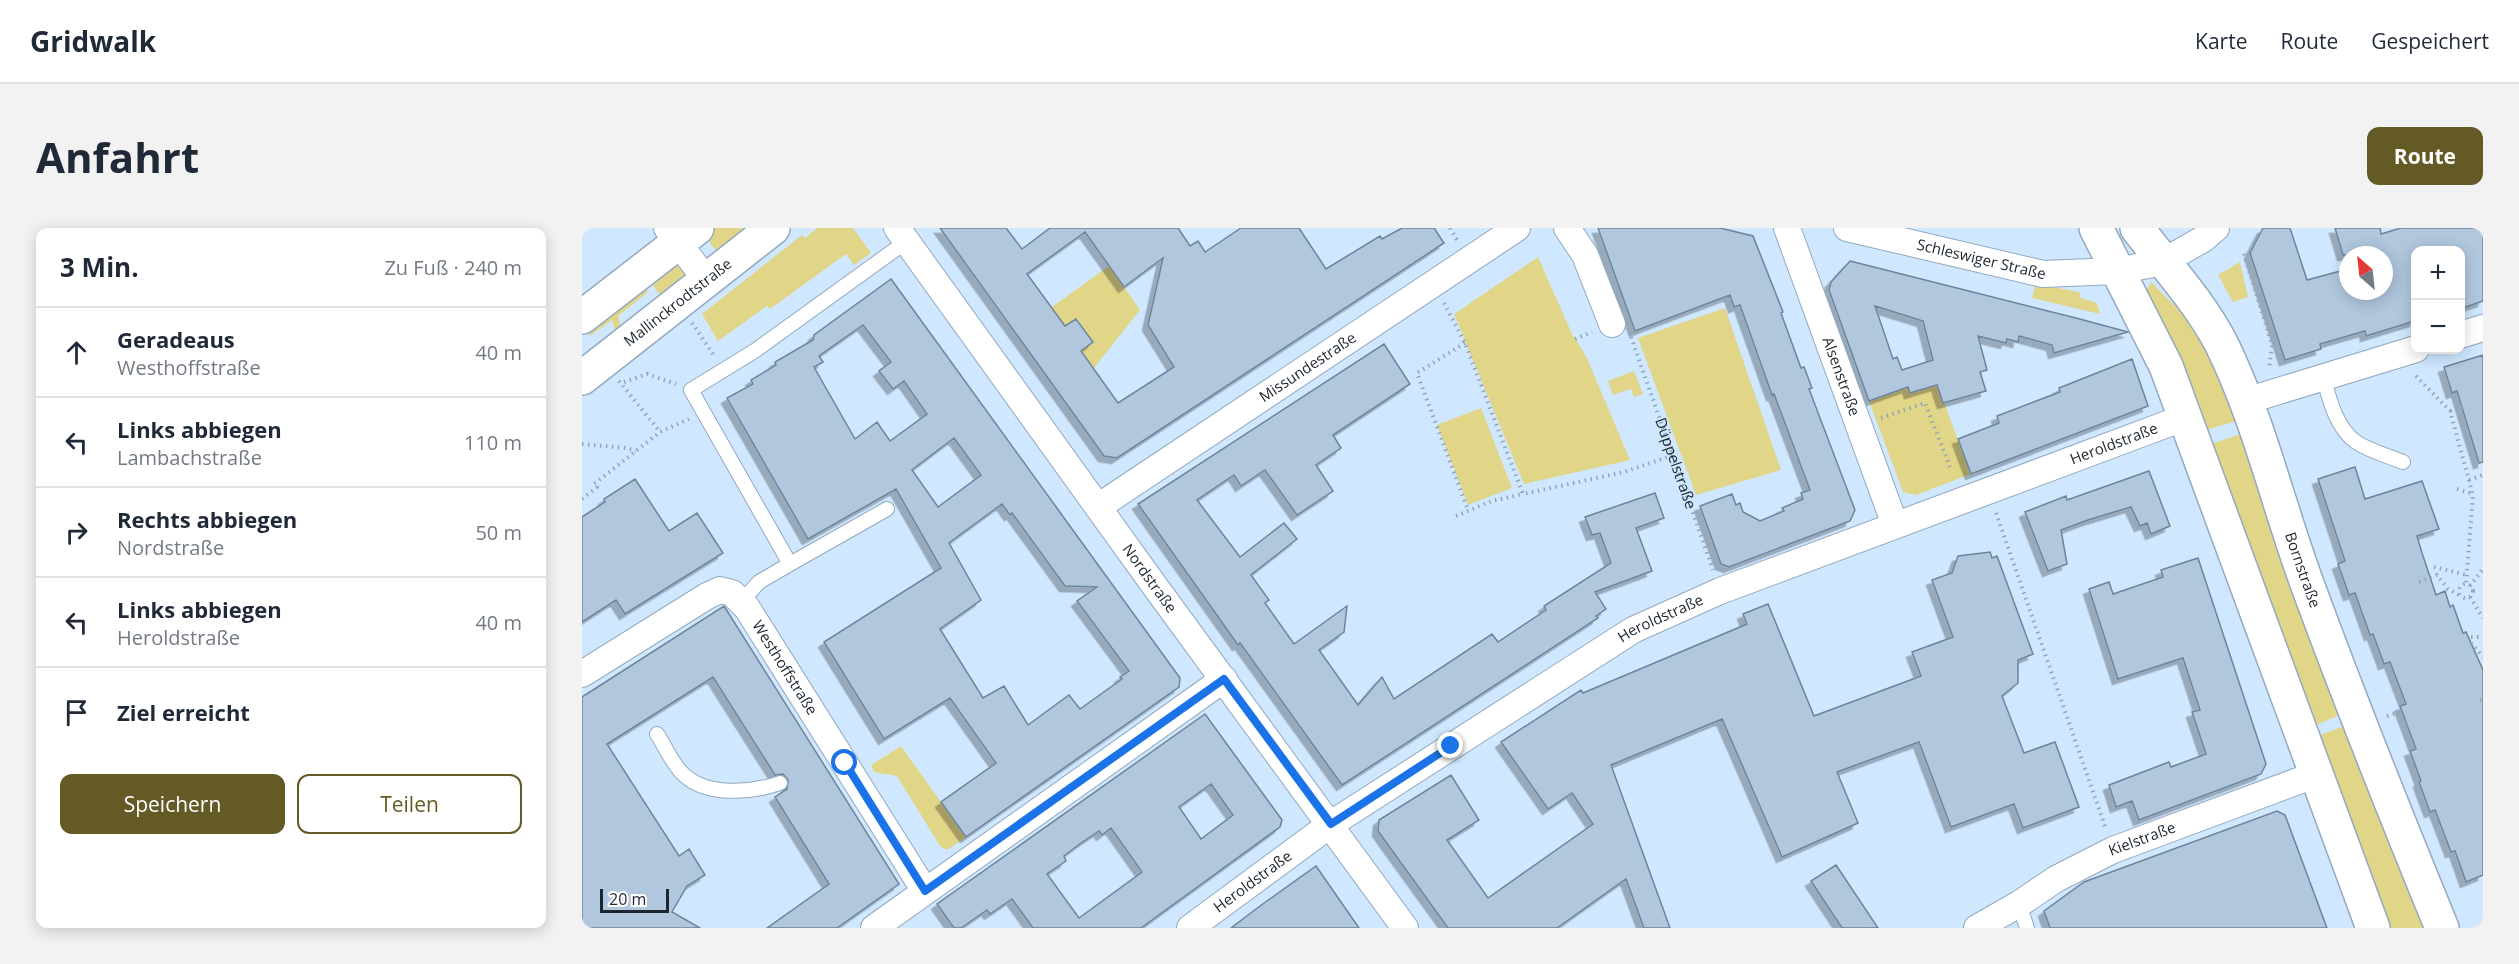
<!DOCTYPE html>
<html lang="de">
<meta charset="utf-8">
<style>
:root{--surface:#fff;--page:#f2f2f3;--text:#1f2937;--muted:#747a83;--line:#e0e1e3;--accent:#635a26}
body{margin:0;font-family:"Open Sans",sans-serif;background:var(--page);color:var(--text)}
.controls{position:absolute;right:18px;top:18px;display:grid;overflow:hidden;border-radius:12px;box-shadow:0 3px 15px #0003}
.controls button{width:54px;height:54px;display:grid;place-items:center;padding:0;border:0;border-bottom:2px solid var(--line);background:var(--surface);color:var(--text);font:30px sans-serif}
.compass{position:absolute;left:1757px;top:18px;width:54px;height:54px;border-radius:50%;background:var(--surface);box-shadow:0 3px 15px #0003;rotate:333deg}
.scale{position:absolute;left:18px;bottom:15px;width:69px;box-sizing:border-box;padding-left:6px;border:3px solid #1d262e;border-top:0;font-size:16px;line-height:21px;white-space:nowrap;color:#1d262e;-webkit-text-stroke:4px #fff;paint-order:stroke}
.stop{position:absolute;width:18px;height:18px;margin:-14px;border:4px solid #1a73e8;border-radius:50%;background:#fff}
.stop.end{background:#1a73e8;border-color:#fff;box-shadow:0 2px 6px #0008}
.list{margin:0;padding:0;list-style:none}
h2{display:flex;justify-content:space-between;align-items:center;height:78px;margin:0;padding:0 24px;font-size:26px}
h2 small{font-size:20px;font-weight:400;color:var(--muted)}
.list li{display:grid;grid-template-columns:39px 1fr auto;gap:18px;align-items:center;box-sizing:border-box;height:90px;padding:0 24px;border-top:2px solid var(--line)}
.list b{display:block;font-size:22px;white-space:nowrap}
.list p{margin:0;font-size:20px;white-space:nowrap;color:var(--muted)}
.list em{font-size:20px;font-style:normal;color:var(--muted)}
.actions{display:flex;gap:12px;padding:18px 24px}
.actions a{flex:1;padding:14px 0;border:2px solid var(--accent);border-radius:12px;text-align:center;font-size:21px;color:var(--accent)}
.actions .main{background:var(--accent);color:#fff}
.icon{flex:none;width:33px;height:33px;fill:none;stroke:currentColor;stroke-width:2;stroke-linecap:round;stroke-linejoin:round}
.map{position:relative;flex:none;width:1901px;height:700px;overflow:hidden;border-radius:12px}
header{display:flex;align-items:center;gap:36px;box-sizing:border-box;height:84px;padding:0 30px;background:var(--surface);border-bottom:2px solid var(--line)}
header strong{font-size:28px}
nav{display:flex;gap:33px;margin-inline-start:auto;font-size:21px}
.intro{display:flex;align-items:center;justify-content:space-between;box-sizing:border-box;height:144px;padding:0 36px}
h1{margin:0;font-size:42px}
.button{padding:15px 27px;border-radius:12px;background:var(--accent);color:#fff;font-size:21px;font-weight:700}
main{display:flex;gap:36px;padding:0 36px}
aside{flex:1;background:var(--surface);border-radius:12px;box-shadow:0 3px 15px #0003}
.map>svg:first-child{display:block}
.green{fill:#e1d588}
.building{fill:#b0c7de;stroke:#6e8499;stroke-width:1.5;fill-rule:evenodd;filter:url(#shadow)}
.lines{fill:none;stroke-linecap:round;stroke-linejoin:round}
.lane-casing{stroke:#92a9bf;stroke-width:16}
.street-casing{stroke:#92a9bf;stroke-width:28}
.secondary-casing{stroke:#92a9bf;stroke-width:36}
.primary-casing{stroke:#92a9bf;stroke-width:36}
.path{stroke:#92a5b8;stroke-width:4;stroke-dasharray:1.5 4.5;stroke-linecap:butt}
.lane{stroke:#fff;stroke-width:14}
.street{stroke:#fff;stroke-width:26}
.secondary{stroke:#fff;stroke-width:33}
.primary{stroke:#fff;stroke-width:33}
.route{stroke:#1a73e8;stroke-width:8}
.labels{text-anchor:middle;stroke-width:5;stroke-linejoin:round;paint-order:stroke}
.street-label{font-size:15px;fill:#1d262e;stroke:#fff}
</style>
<header>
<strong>Gridwalk</strong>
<nav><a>Karte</a><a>Route</a><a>Gespeichert</a></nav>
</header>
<div class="intro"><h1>Anfahrt</h1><a class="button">Route</a></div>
<main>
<aside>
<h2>3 Min.<small>Zu Fuß · 240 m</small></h2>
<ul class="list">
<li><svg class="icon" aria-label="ahead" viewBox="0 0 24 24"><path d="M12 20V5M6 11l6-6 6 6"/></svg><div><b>Geradeaus</b><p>Westhoffstraße</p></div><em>40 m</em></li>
<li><svg class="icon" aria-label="left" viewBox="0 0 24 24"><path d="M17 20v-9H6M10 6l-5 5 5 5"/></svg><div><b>Links abbiegen</b><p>Lambachstraße</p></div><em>110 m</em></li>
<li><svg class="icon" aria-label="right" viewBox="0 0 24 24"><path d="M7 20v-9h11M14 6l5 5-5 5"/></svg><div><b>Rechts abbiegen</b><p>Nordstraße</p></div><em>50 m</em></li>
<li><svg class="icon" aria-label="left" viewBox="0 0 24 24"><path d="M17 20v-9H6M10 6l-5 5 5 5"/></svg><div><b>Links abbiegen</b><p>Heroldstraße</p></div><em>40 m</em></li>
<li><svg class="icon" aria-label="arrive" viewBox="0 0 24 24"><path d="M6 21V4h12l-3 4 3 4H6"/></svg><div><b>Ziel erreicht</b></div></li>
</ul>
<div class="actions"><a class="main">Speichern</a><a>Teilen</a></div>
</aside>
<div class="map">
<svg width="1901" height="700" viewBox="0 0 1901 700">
<defs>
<filter id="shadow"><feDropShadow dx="-5.5" dy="5.5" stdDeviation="0" flood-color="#0004"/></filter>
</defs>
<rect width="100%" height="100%" fill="#cfe7ff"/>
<path class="green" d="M129,0H177L137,23C127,19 125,9 129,0Z
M235,0H271L289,25L272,37L264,26L188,81L185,78L136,113L120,86L220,7L223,10Z
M956,29L990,106L1004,128L1048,232L942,256L872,86Z
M1658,34L1666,69L1651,74L1636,47Z
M91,35L100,41L104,51L83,73L65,50Z
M527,38L558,82L508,145L497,122L511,114L495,90L483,98L470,79Z
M1569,54L1600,85L1628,125L1654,193L1627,201L1623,200L1561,68Z
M59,55L66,64L36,88L40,104L35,108L30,92L8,108L5,97Z
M1454,56L1497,64L1499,70L1515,75L1518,86L1450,70Z
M1143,80L1199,242L1114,267L1056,110Z
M1052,143L1061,166L1052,169L1049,161L1031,167L1026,153Z
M1355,156L1389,246L1334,267L1321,264L1287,173L1326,159L1328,165Z
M899,180L930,260L886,277L855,197Z
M1658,206L1695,320L1760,486L1729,499L1627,217Z
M1765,497L1848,700H1808L1733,509Z
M319,518L384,609L365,622L358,618L315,548L292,544L289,537Z"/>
<path class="building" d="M358,0H424L440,21L468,0H596L608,18L616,13L623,24L659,0H717L744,41L798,8L800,11L820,0H852L862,15L535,230L522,228ZM503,4L542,59L581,30L566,97L592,139L536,175L499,123L511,114L494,91L483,98L445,46Z
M1016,0H1138L1171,8L1201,84L1199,85L1219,140L1222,139L1230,160L1227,161L1273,282L1268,293L1147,339L1139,336L1118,278L1150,266L1154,277L1158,275L1161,284L1178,293L1202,283L1200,280L1221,271L1219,265L1228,262L1192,166L1190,167L1158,77L1152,79L1148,67L1053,103Z
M1681,0H1708L1725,52L1766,41V63H1802V27H1761L1753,0H1798L1799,6L1819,0H1901V73L1878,81V22H1833V93L1784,108L1783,103L1738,116L1739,121L1703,132L1668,25Z
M1268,33L1494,90L1546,104L1472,125L1470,117L1437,108L1436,114L1425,111L1424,115L1396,108L1405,142L1398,144L1404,163L1361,175L1355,157L1328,165L1326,159L1287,173L1247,62L1249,54ZM1293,78L1341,93L1351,132L1320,142L1315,129L1311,131Z
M309,51L598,450L597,459L384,609L359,574L414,535L368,470L302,511L242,414L359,340L314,261L226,311L145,170L171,156L169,152L194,137L193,134L231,112L232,107ZM281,97L309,134L297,143L311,161L322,153L345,186L308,213L295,194L273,211L232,139L241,134L237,128ZM372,210L399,247L356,279L330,242ZM420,276L428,287L430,285L483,358L515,359L495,373L547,443L538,449L540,451L498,481L487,467L446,497L422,458L401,470L358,401L399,372L367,315Z
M802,116L828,156L751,207L759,220L734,237L751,263L715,287L683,242L659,258L652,247L615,272L658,329L702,295L715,311L669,347L687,372L683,375L712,416L765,378L762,404L737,422L776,477L800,449L812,471L910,406L916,414L964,382L962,378L1029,335L1018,305L1010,307L1003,289L1073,265L1082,290L1054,300L1070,343L1013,364L1024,381L1014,388L1016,390L760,557L658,415L656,417L556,276Z
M1901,127V234L1897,235L1875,163L1870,165L1862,139Z
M1550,131L1566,178L1389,246L1376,211L1417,195L1415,188L1478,164L1477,160Z
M1773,239L1783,271L1840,253L1857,301L1835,308L1840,325L1854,367L1863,363L1868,379L1871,377L1881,405L1884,404L1901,442V647L1884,654L1873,623L1869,624L1853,582L1848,584L1837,554L1839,553L1828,523L1834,521L1818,478L1824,476L1808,434L1802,436L1791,406L1788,407L1773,365L1767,367L1756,336L1763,333L1736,251Z
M1567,243L1588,298L1569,306L1565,295L1558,298L1549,279L1506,292L1479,302L1485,336L1466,343L1443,284L1484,268L1485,272Z
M53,251L87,303L115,285L141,325L43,386L34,372L0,394V289L23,274L22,271Z
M1408,324L1410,330L1415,328L1451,426L1436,432V455L1420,468L1442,525L1473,514L1497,579L1441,600L1432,576L1369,599L1337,514L1255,544L1276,595L1200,629L1140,491L1029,537L1088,700H1062L1044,651L975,700H866L796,603L797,592L869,547L897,592L865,612L906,670L1011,596L990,565L966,581L919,514L999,462L1001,465L1165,396L1161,386L1186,376L1232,488L1339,448L1330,424L1371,409L1350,352L1370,345L1376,328Z
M1616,330L1684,536L1679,546L1557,592L1550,573L1534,579L1527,557L1587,534L1589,539L1624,526L1610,484L1618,482L1601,430L1536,451L1507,361L1527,354L1531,366L1581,349L1579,342Z
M142,378L317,656L255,700H185L247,656L193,569L205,561L206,552L201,546L193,547L131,449L25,516L97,628L107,621L123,647L105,658L90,684L118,700H0V469Z
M623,486L700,592L698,599L559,700H451L430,671L408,686L405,682L379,700H372L355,676ZM629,556L651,587L619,611L597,579ZM529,600L560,644L497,690L465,646L484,633L482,628L499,615L517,603L520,607Z
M1695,583L1703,587L1745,700H1468L1462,683L1502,654Z
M1254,637L1296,700H1260L1229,653Z
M734,638L777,700H649L678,678Z"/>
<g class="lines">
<defs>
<path id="lane" d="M1741,148C1747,170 1754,200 1774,214C1787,223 1807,228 1821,234
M208,336L305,281
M160,373L177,354L208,336L109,162L174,122L325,13
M75,506C83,518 90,535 100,545C123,569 169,565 198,555
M1437,676L1445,700"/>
<g id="street">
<path d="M85,0L125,53"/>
<path id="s2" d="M315,0L572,357L823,700"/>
<path d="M985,0L1003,27L1030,96"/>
<path id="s3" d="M1205,0L1313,297"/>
<path id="s4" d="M1265,0L1461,46L1535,43L1581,34L1621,11L1634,0"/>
<path d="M1878,107L1901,100"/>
<path d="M1664,173L1834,121"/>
<path id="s5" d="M516,279L935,0"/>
<path id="s6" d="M0,446L125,368L138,362L150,365L165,380L343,663"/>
<path d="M292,700L642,451"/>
<path id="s7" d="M608,700L749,596L1051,402L1138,363L1604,189"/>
<path id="s8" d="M1395,700L1437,676L1474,651L1531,622L1735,546"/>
</g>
<g id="secondary">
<path d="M0,89L115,0"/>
<path id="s9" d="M0,150L191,0"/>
</g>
<g id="primary">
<path d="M1514,0L1584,138L1791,700"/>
<path id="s10" d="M1555,0C1584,38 1618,74 1640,117C1678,195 1697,281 1727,361C1769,475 1814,588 1860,700"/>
</g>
</defs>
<use href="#lane" class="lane-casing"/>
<use href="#street" class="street-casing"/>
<use href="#secondary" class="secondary-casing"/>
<use href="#primary" class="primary-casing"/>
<g class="path">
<path d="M868,0L875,12"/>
<path d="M1662,26L1690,117L1687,141"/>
<path d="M862,75L883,115L941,266L1042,244L1092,227"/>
<path d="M110,95L133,129"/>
<path id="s1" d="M1049,109L1131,342"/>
<path d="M993,111L1010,104"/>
<path d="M883,115L835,145L886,282"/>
<path d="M1834,148L1868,183L1891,267L1884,356"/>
<path d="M37,153L78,204"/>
<path d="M42,154L65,146L94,156"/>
<path d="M1868,183L1881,179"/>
<path d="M1299,190L1343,175L1368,239"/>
<path d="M0,216L44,220L54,223"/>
<path d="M1887,252L1901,247"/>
<path d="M1875,261L1891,266"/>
<path d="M0,271L15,259L12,256L78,204L107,191"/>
<path d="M1414,285L1524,601"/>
<path d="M874,288L910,273L941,266"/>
<path d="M1852,339L1885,347"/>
<path d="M1837,354L1855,347L1866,361L1877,367"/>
<circle cx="1884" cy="363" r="7"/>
<path d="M1888,358L1901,341"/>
<path d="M1888,369L1901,390"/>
<path d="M1889,409H1901"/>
<path d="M1889,415L1901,429"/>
<path d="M1898,472L1901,471"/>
<path d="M1805,488L1815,485L1826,500"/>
</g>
<use href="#lane" class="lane"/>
<use href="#street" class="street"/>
<use href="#secondary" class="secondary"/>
<use href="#primary" class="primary"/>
</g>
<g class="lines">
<path class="route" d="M263,535L343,663L642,451L749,596L869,518"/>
</g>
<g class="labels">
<g class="street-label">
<text dy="5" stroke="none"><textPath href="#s4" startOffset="138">Schleswiger Straße</textPath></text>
<text dy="5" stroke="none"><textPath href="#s9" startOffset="122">Mallinckrodtstraße</textPath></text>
<text dy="5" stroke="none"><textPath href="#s5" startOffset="252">Missundestraße</textPath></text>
<text dy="5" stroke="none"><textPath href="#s3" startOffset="158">Alsenstraße</textPath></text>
<text dy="5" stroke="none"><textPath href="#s7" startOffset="1050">Heroldstraße</textPath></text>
<text dy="5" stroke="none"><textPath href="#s1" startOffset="134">Düppelstraße</textPath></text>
<text dy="5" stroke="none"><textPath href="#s10" startOffset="384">Bornstraße</textPath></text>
<text dy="5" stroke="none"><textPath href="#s2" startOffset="432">Nordstraße</textPath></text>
<text dy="5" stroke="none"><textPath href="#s7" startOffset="564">Heroldstraße</textPath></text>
<text dy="5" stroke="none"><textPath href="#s6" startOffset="266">Westhoffstraße</textPath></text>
<text dy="5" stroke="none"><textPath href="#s8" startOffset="188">Kielstraße</textPath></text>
<text dy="5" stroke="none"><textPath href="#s7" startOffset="78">Heroldstraße</textPath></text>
</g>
</g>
</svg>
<div class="controls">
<button>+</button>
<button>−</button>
</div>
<svg class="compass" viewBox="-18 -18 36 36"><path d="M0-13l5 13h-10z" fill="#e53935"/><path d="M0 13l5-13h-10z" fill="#747a83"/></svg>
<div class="scale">20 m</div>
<div class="stop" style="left:263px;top:535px"></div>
<div class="stop end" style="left:869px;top:518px"></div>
</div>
</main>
